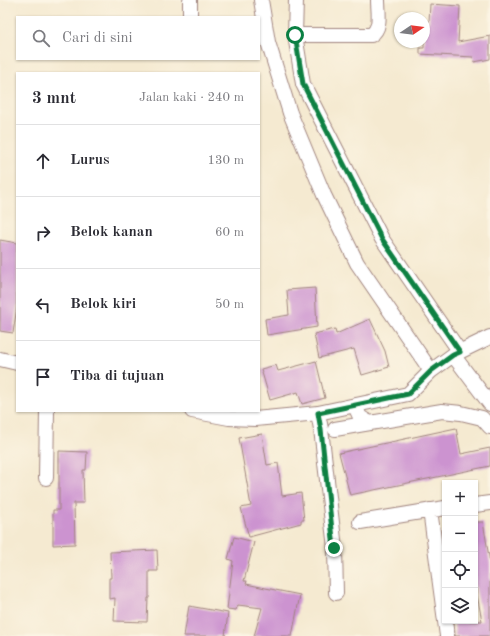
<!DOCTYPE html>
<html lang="id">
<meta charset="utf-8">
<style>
:root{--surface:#fff;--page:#f2f2f3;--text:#2b2b33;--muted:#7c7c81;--line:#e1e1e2}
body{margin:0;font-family:"Old Standard TT",serif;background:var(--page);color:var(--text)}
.controls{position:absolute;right:12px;bottom:12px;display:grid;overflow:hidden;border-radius:0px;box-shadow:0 1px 3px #0004}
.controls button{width:36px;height:36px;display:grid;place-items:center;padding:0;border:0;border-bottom:1px solid var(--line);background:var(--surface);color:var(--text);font:20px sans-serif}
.compass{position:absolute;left:394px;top:12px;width:36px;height:36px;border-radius:50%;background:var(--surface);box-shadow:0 1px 3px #0004;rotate:77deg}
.stop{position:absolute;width:12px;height:12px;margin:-9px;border:3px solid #0b8043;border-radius:50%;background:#fff}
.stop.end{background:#0b8043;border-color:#fff;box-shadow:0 1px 4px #0008}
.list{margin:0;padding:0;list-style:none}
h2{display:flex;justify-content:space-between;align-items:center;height:52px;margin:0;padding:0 16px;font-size:17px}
h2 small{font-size:13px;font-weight:400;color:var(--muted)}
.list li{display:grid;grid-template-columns:26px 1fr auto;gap:12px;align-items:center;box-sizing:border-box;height:72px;padding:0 16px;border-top:1px solid var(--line)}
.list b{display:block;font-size:15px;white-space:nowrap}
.list em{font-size:13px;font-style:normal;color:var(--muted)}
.icon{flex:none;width:22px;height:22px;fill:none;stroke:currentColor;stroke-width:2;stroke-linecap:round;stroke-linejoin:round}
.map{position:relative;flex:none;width:490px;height:636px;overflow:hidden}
.search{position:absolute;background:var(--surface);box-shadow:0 1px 3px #0004;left:16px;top:16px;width:244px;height:44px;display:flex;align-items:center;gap:10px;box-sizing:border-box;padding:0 14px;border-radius:0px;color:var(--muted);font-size:15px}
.panel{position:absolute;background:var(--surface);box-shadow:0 1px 3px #0004;left:16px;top:72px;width:244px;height:340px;border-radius:0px}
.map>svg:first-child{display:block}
.building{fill:#cc93d0}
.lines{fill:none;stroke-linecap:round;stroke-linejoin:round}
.minor-casing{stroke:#a0847e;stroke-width:16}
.minor{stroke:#fff;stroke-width:14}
.route{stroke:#0b8043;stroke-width:5}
</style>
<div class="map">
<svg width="490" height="636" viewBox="0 0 490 636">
<rect width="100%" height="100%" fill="#fcf5e5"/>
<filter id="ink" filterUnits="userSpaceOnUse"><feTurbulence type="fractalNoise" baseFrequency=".025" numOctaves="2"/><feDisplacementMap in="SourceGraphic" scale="8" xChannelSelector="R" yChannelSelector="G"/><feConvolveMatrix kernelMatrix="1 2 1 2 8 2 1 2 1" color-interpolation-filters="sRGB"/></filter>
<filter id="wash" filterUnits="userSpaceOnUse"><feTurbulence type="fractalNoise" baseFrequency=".012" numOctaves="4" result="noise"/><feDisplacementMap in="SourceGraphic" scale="16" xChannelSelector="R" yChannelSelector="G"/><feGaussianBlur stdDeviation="0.9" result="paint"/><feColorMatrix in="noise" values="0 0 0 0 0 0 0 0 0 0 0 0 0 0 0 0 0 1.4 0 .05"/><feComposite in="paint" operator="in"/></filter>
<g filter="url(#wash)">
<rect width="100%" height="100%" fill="#f5ead1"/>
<g id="blocks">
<path class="building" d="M430,4L460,6L458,42L490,36V59L474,62L473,57L420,54V48H424V21L429,22Z
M0,240L17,243V307L13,333L0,331Z
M315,288L317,327L267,335L265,319L289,315L287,290Z
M370,319L385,351L389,367L362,375L354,349L319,358L314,334L335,329L336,334Z
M316,361L325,398L302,404L298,392L270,400L261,369L276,365L278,371Z
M456,428L461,454L490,448V466L350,495L339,453Z
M262,434L267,465L278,463L282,496L301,493L304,520H301V523L249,537L241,508L251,506L239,438Z
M59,451L87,452L86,470H83L84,503H74L75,544L53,545V510H59Z
M475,522H483L490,563V636H455L454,621H482L475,584Z
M234,537L254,542L244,581H247L246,584L300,595L292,636H254L262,608L238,605L236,610L227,609L233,561L228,559Z
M157,550L158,571H149V598H148L147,622L114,621L115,598L109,599V578H111L110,552Z
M189,606L228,613L225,636H184Z"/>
</g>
</g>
<g filter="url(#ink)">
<use href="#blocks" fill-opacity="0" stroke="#a0847e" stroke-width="1"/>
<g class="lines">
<defs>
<path id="minor" d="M190,0V17
M261,0L268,42L290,113L324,195L357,263L431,371
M296,0L295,35L303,84L382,239L460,352
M295,35H371C382,28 378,12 378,0
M453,355L490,404
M0,359L17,363
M355,406L360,417L370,423L442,411L461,413L482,418L490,427
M192,411L229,418L255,419L318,413L408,394L431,371L453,355L490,337
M318,413L321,429L335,548L336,593
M335,429L370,423
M46,478L47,411
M475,505L490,503
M430,510L447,636
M360,522L445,508"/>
</defs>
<use href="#minor" class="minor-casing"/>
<use href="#minor" class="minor"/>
</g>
</g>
<g class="lines" filter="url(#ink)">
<path class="route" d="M295,35L303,84L382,239L460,352L453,355L431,371L408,394L318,413L321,430L334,548"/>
</g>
</svg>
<div class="controls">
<button>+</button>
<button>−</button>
<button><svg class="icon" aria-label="locate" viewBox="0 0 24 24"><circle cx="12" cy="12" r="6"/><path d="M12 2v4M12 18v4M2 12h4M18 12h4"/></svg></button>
<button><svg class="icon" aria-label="layers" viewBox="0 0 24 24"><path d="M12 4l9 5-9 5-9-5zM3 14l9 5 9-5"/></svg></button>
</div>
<svg class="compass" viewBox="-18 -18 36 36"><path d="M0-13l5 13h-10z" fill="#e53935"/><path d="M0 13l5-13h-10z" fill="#7c7c81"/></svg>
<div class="stop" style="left:295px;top:35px"></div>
<div class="stop end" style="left:334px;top:548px"></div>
<div class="search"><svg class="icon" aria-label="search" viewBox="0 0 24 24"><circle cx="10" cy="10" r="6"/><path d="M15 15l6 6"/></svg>Cari di sini</div>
<section class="panel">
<h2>3 mnt<small>Jalan kaki · 240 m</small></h2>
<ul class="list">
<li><svg class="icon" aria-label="ahead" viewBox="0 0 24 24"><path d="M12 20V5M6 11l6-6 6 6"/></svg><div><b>Lurus</b></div><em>130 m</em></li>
<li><svg class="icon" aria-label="right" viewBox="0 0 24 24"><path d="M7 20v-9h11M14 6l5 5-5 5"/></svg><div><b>Belok kanan</b></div><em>60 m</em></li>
<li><svg class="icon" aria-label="left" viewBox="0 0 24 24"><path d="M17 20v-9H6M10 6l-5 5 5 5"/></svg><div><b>Belok kiri</b></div><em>50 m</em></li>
<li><svg class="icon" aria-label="arrive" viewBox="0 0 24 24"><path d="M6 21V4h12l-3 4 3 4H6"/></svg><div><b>Tiba di tujuan</b></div></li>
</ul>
</section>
</div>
